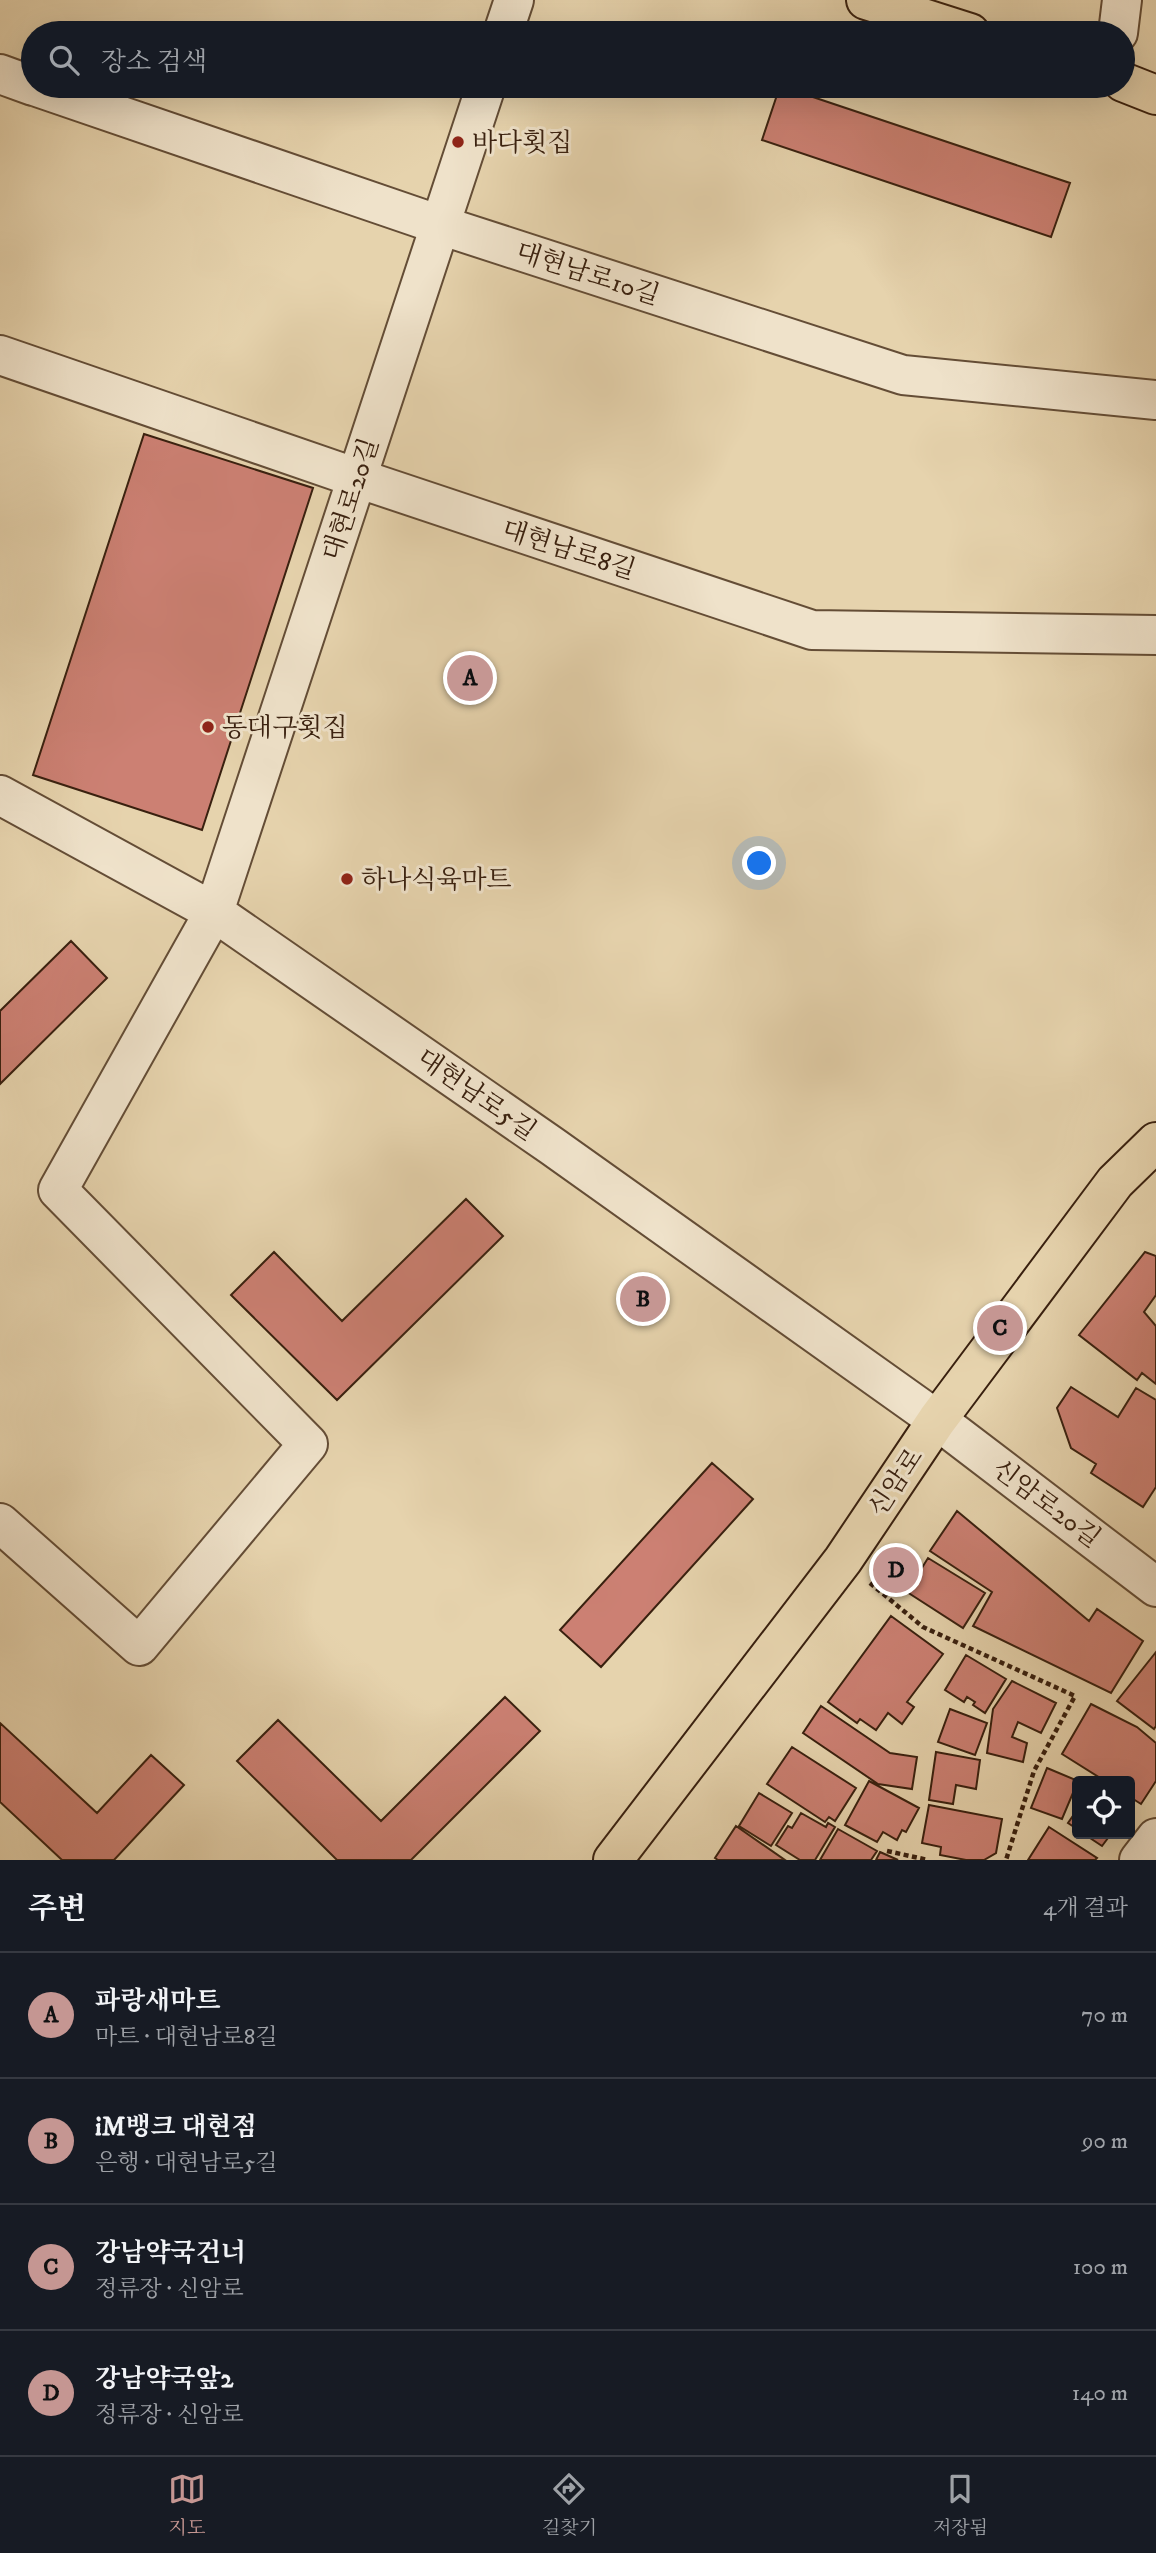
<!DOCTYPE html>
<html lang="ko">
<meta charset="utf-8">
<style>
:root{--surface:#171b24;--page:#20242c;--text:#f1f3f6;--muted:#9ea1a6;--line:#363941;--accent:#c59692}
body{margin:0;font-family:"IM FELL DW Pica","Noto Serif KR",serif;background:var(--page);color:var(--text)}
.controls{position:absolute;right:21px;bottom:21px;display:grid;overflow:hidden;border-radius:7px;box-shadow:0 7px 28px #0002}
.controls button{width:63px;height:63px;display:grid;place-items:center;padding:0;border:0;border-bottom:2px solid var(--line);background:var(--surface);color:var(--text);font:35px sans-serif}
.you{position:absolute;left:760px;top:864px;width:24px;height:24px;margin:-18px;border:5px solid #fff;border-radius:50%;background:#1a73e8;box-shadow:0 0 0 10px #1a73e833}
.badge{display:grid;place-items:center;width:46px;height:46px;border-radius:50%;background:var(--accent);color:#111;font-size:23px;font-weight:700}
.pin{position:absolute;translate:-50% -50%;border:4px solid #fff;box-shadow:0 2px 7px #0006}
.list{margin:0;padding:0;list-style:none}
h2{display:flex;justify-content:space-between;align-items:center;height:91px;margin:0;padding:0 28px;font-size:30px}
h2 small{font-size:23px;font-weight:400;color:var(--muted)}
.list li{display:grid;grid-template-columns:46px 1fr auto;gap:21px;align-items:center;box-sizing:border-box;height:126px;padding:0 28px;border-top:2px solid var(--line)}
.list b{display:block;font-size:26px;white-space:nowrap}
.list p{margin:0;font-size:23px;white-space:nowrap;color:var(--muted)}
.list em{font-size:23px;font-style:normal;color:var(--muted)}
.icon{flex:none;width:38px;height:38px;fill:none;stroke:currentColor;stroke-width:2;stroke-linecap:round;stroke-linejoin:round}
.map{position:relative;flex:none;width:1156px;height:1860px;overflow:hidden}
.search{position:absolute;background:var(--surface);box-shadow:0 7px 28px #0002;left:21px;right:21px;top:21px;height:77px;display:flex;align-items:center;gap:18px;box-sizing:border-box;padding:0 24px;border-radius:38px;color:var(--muted);font-size:26px}
.sheet{height:595px;background:var(--surface)}
nav{display:flex;justify-content:space-around;align-items:center;box-sizing:border-box;height:98px;border-top:2px solid var(--line);background:var(--surface);font-size:19px;color:var(--muted)}
nav a{display:grid;justify-items:center;gap:4px}
nav .on{color:var(--accent)}
.map>svg:first-child{display:block}
.building{fill:#cc8073;stroke:#39200f;stroke-width:2}
.lines{fill:none;stroke-linecap:round;stroke-linejoin:round}
.minor-casing{stroke:#644d36;stroke-width:42}
.major-casing{stroke:#39200f;stroke-width:42}
.path{stroke:#39200f;stroke-width:4.5;stroke-dasharray:5 3.5;stroke-linecap:butt}
.minor{stroke:#efe2ca;stroke-width:38}
.major{stroke:#e6d3ad;stroke-width:38}
.poi-dot{fill:#8f2418;stroke:#efe2ca;stroke-width:2.5}
.labels{text-anchor:middle;stroke-width:6;stroke-linejoin:round;paint-order:stroke}
.poi-label{font-size:26px;fill:#39200f;stroke:#efe2ca;text-anchor:start}
.street-label{font-size:26px;fill:#39200f;stroke:#efe2ca}
</style>
<div class="map">
<svg width="1156" height="1860" viewBox="0 0 1156 1860">
<rect width="100%" height="100%" fill="#e6d3ad"/>
<filter id="stains"><feTurbulence type="fractalNoise" baseFrequency=".00286" numOctaves="4"/><feColorMatrix values="0 0 0 0 .2 0 0 0 0 .09 0 0 0 0 .02 0 0 0 .5 -.17"/></filter>
<radialGradient id="worn" r=".72"><stop offset=".6" stop-color="#630" stop-opacity="0"/><stop offset="1" stop-color="#630" stop-opacity=".3"/></radialGradient>
<path class="building" d="M780,86L1070,183L1051,237L762,140Z
M144,434L313,488L202,830L33,775Z
M71,941L107,978L0,1084V1011Z
M466,1199L503,1236L337,1400L231,1295L274,1252L342,1321Z
M1145,1252L1156,1256V1295L1144,1312L1156,1326V1384L1142,1373L1137,1380L1079,1335Z
M1071,1387L1118,1417L1136,1388L1156,1400V1487L1143,1507L1091,1473L1096,1464L1071,1448L1057,1408Z
M712,1463L753,1499L601,1667L560,1630Z
M957,1511L1089,1621L1097,1609L1143,1641L1111,1693L973,1626L992,1592L930,1551Z
M928,1558L985,1593L963,1628L907,1592Z
M891,1616L943,1654L907,1702L914,1707L902,1724L888,1713L876,1730L860,1719L857,1723L828,1702Z
M1156,1652V1726L1154,1729L1117,1701Z
M966,1655L1006,1679L985,1713L973,1705L975,1702L967,1697L964,1702L945,1690Z
M1012,1681L1056,1703L1041,1733L1018,1722L1012,1737L1027,1743L1023,1762L987,1753L993,1709Z
M505,1697L540,1731L411,1860H337L237,1761L278,1720L381,1821Z
M1091,1704L1137,1727L1156,1743V1781L1141,1804L1130,1797V1781H1105L1062,1754Z
M821,1706L890,1753L917,1757L912,1789L878,1784L803,1733Z
M950,1709L987,1723L975,1755L938,1742Z
M0,1723L97,1813L151,1755L184,1785L114,1860H62L0,1802Z
M792,1747L856,1788L835,1821L829,1817L825,1822L767,1784Z
M936,1752L980,1760L976,1789L956,1785L953,1804L929,1800Z
M1047,1768L1078,1781L1062,1819L1031,1808Z
M869,1781L919,1808L906,1832L902,1830L897,1840L883,1832L877,1842L845,1825Z
M759,1793L792,1813L771,1846L739,1826Z
M929,1805L1002,1819L996,1853L984,1860H966L940,1855L941,1847L922,1843Z
M1077,1810V1829L1068,1823Z
M801,1813L826,1827L828,1823L835,1827L815,1860H800L776,1845L788,1826L792,1828Z
M736,1826L785,1860H718L715,1858Z
M1049,1827L1097,1858L1095,1860H1028Z
M838,1829L877,1851L871,1860H820Z
M1084,1834H1111L1102,1846Z
M880,1852L898,1860H876Z"/>
<g class="lines">
<defs>
<path id="minor" d="M503,33L514,0
M1118,33L1122,0
M0,74L33,86
M34,86L440,225L903,375L1156,400
M0,355L357,478L812,630L1156,635
M0,795L214,912L552,1146L937,1420L1156,1587
M0,1523L139,1646L308,1444L58,1190L214,912L486,86
M1139,1860L1156,1838"/>
<path id="major" d="M866,0L970,33
M1123,82L1156,95
M613,1860L843,1560L937,1420L1115,1182L1156,1142"/>
</defs>
<use href="#minor" class="minor-casing"/>
<use href="#major" class="major-casing"/>
<path class="path" d="M870,1583L923,1627L1075,1696L1034,1771L1006,1860
M887,1851L928,1860"/>
<use href="#minor" class="minor"/>
<use href="#major" class="major"/>
</g>
<g class="poi-dot">
<circle cx="458" cy="142" r="7"/>
<circle cx="208" cy="727" r="7"/>
<circle cx="347" cy="879" r="7"/>
</g>
<g class="labels">
<g class="poi-label">
<text x="472" y="151">바다횟집</text>
<text x="222" y="736">동대구횟집</text>
<text x="361" y="888">하나식육마트</text>
</g>
<g class="street-label">
<text transform="translate(588 273) rotate(18)" y="9">대현남로10길</text>
<text transform="translate(350 499) rotate(-72)" y="9">대현로20길</text>
<text transform="translate(569 549) rotate(18)" y="9">대현남로8길</text>
<text transform="translate(477 1094) rotate(35)" y="9">대현남로5길</text>
<text transform="translate(895 1482) rotate(-56)" y="9">신암로</text>
<text transform="translate(1047 1503) rotate(37)" y="9">신암로20길</text>
</g>
</g>
<rect width="100%" height="100%" filter="url(#stains)"/>
<rect width="100%" height="100%" fill="url(#worn)"/>
</svg>
<div class="controls">
<button><svg class="icon" aria-label="locate" viewBox="0 0 24 24"><circle cx="12" cy="12" r="6"/><path d="M12 2v4M12 18v4M2 12h4M18 12h4"/></svg></button>
</div>
<div class="you"></div>
<div class="pin badge" style="left:470px;top:678px">A</div>
<div class="pin badge" style="left:643px;top:1299px">B</div>
<div class="pin badge" style="left:1000px;top:1328px">C</div>
<div class="pin badge" style="left:896px;top:1570px">D</div>
<div class="search"><svg class="icon" aria-label="search" viewBox="0 0 24 24"><circle cx="10" cy="10" r="6"/><path d="M15 15l6 6"/></svg>장소 검색</div>
</div>
<section class="sheet">
<h2>주변<small>4개 결과</small></h2>
<ul class="list">
<li><span class="badge">A</span><div><b>파랑새마트</b><p>마트 · 대현남로8길</p></div><em>70 m</em></li>
<li><span class="badge">B</span><div><b>iM뱅크 대현점</b><p>은행 · 대현남로5길</p></div><em>90 m</em></li>
<li><span class="badge">C</span><div><b>강남약국건너</b><p>정류장 · 신암로</p></div><em>100 m</em></li>
<li><span class="badge">D</span><div><b>강남약국앞2</b><p>정류장 · 신암로</p></div><em>140 m</em></li>
</ul>
</section>
<nav>
<a class="on"><svg class="icon" aria-label="map" viewBox="0 0 24 24"><path d="M3 6l6-2 6 2 6-2v14l-6 2-6-2-6 2zM9 4v14M15 6v14"/></svg>지도</a>
<a><svg class="icon" aria-label="directions" viewBox="0 0 24 24"><path d="M12 3l9 9-9 9-9-9zM9 14v-3h6M13 9l2 2-2 2"/></svg>길찾기</a>
<a><svg class="icon" aria-label="saved" viewBox="0 0 24 24"><path d="M7 4h10v16l-5-4-5 4z"/></svg>저장됨</a>
</nav>
